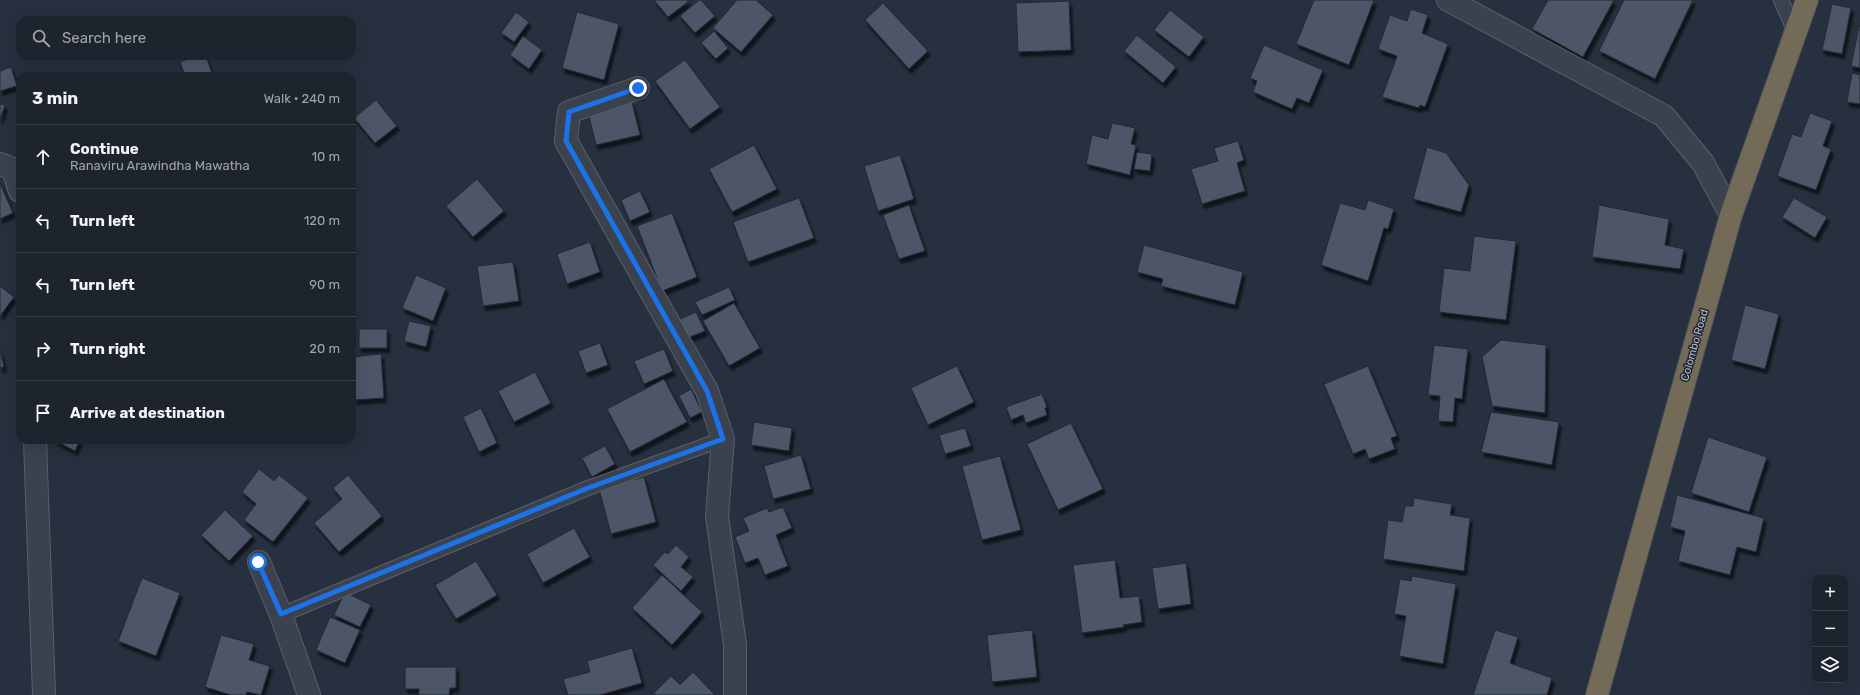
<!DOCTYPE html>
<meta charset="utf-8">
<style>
:root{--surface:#1d242e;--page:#2a303a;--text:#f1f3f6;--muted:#a0a4aa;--line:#3b414a}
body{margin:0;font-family:Rubik,sans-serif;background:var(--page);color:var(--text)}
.controls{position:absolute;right:12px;bottom:12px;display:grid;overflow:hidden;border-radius:8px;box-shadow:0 4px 16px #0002}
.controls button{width:36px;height:36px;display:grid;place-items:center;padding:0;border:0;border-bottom:1px solid var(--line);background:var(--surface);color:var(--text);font:20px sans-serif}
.stop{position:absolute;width:12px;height:12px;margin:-9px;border:3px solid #1a73e8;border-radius:50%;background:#fff}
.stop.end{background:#1a73e8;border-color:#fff;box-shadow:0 1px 4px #0008}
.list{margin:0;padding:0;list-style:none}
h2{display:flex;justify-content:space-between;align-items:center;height:52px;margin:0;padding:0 16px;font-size:17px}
h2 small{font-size:13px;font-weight:400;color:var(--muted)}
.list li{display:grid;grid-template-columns:26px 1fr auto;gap:12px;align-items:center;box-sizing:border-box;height:64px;padding:0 16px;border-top:1px solid var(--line)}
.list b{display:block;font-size:15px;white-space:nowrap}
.list p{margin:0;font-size:13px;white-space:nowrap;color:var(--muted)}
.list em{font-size:13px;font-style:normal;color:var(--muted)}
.icon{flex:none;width:22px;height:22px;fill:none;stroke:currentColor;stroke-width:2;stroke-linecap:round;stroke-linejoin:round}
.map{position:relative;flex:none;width:1860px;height:695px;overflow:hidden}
.search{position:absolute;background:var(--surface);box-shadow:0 4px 16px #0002;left:16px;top:16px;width:340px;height:44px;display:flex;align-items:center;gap:10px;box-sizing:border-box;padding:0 14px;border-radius:12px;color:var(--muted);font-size:15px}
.panel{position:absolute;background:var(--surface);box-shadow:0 4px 16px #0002;left:16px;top:72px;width:340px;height:372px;border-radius:12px}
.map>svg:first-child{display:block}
.building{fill:#4d5667;stroke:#212935;filter:url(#shadow)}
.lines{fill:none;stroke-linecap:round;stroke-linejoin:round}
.lane-casing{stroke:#59606c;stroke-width:16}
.street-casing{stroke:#59606c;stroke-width:24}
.highway-casing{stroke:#454d59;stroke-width:24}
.lane{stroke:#3b424e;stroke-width:14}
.street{stroke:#3b424e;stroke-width:22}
.highway{stroke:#746a58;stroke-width:22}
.route{stroke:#1a73e8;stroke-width:5}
.labels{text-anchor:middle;stroke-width:3;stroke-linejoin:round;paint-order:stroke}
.street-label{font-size:11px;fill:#b7bdc9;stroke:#1f2733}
</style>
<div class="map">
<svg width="1860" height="695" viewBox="0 0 1860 695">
<defs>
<filter id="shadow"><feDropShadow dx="2.5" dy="4.5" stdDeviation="1" flood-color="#0009"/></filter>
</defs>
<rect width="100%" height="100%" fill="#27303e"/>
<path class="building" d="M654,0H687L688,2L668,17Z
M699,0H701L715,16L695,33L680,16Z
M737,0H756L773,15L741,52L713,28Z
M1314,0H1374L1349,65L1296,44Z
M1548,0H1614L1583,57L1532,29Z
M1624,0H1693L1655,79L1599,51Z
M1069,1L1071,50L1018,52L1016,3Z
M883,3L928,51L909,69L865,20Z
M1832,4L1851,8L1842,54L1822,50Z
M1411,9L1428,15L1422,33L1448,44L1425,107L1420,105L1419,108L1382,97L1397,56L1378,49L1390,15L1407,21Z
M1170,10L1204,37L1189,57L1154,30Z
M516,12L529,22L514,42L501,33Z
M577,12L619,24L604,80L562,68Z
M1859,26H1860V68L1851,66Z
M714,31L728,48L716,59L701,43Z
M1137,35L1176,67L1163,83L1124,51Z
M523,36L542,50L529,69L510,55Z
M1264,45L1323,70L1309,103L1297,98L1292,109L1253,92L1257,81L1250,78Z
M196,56H206L213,76H185L180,62Z
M685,60L720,107L690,129L655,81Z
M11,67L17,86L0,91V71Z
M1852,73L1860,75V104L1847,102Z
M376,100L397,126L375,143L354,118Z
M632,102L640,135L596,145L588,112Z
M0,104L5,105L0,120Z
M1810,113L1832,121L1823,146L1831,149L1816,190L1777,176L1792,134L1801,137Z
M1112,123L1135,128L1131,144L1136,145L1130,175L1086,164L1092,135L1108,139Z
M1238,141L1244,160L1237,163L1245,191L1202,204L1191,169L1218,161L1214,148Z
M754,145L777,189L732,212L709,169Z
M1427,147L1446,153L1469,185L1461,212L1413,199Z
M1137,152L1152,154L1150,171L1134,169Z
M900,155L914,199L878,211L864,166Z
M477,179L504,211L473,237L446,206Z
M0,183L13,213L0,219Z
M640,191L650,212L630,221L621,200Z
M799,198L814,238L748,262L733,222Z
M1794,198L1827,217L1815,238L1782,217Z
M1368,200L1394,209L1388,229L1384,228L1368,281L1321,265L1340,203L1365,210Z
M909,205L925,251L899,259L883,215Z
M1599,205L1669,219L1665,245L1684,249L1680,269L1592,257Z
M672,213L697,277L662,291L637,226Z
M1474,236L1516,241L1506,320L1439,312L1444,268L1470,271Z
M590,242L600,272L567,284L557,254Z
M1144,245L1243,272L1235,305L1161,286L1163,279L1137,272Z
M513,262L519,301L483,306L477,266Z
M416,275L446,288L433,321L402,308Z
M0,286L14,297L0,316Z
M729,287L735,300L702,315L695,302Z
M734,303L760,348L729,366L703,321Z
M1745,305L1779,314L1765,369L1731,360Z
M696,312L705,331L685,339L676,321Z
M409,321L431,326L426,347L404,341Z
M359,329H387V348H359Z
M1501,340L1546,345L1545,413L1492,406L1482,357Z
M600,343L608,365L586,373L578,351Z
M1434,345L1468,349L1462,399L1455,398L1453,422L1438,421L1440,396L1428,395Z
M664,349L673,371L644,384L634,361Z
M0,350L4,367L0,368Z
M381,354L384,398L354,400L352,357Z
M957,366L974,402L928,425L911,388Z
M1368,366L1397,436L1391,438L1395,449L1369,459L1365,449L1353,454L1324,384Z
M535,372L551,403L514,422L498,391Z
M664,379L687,422L630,452L607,409Z
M691,389L702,412L690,418L679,396Z
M1042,394L1047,407L1045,408L1047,415L1026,423L1023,415L1011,420L1006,407Z
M481,408L497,443L479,452L463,417Z
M1491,412L1559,422L1552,465L1481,452Z
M754,422L792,428L789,451L751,445Z
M1071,423L1103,489L1058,510L1027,444Z
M965,428L971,446L945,454L939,435Z
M1708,437L1767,457L1749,512L1691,493Z
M54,440H80L75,451Z
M605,446L615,464L592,477L582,458Z
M801,455L811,489L773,499L764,466Z
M1000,456L1021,530L982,540L962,466Z
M259,469L274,481L279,475L308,498L273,542L244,520L256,504L242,492Z
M348,475L382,516L339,552L314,523L342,499L333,488Z
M644,477L656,522L611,534L599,489Z
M1677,495L1764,518L1756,552L1737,547L1730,575L1678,561L1685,531L1670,527Z
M1414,498L1452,504L1450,515L1470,518L1464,571L1383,559L1388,520L1402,522L1405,506H1413Z
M783,507L792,528L776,535L788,566L765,575L758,558L745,563L735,537L749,531L743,518L767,508L769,512Z
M225,510L253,536L229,561L201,535Z
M574,528L590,557L543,583L527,554Z
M676,545L689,557L681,567L693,577L681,591L653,565L665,552L668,554Z
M1115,560L1120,598L1139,596L1142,622L1123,625L1124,627L1082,633L1073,565Z
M476,561L497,595L456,619L435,585Z
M1186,563L1191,604L1158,609L1152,568Z
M662,575L702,612L672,645L632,608Z
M1412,576L1456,584L1443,664L1399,656L1406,616L1394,614L1400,579L1411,581Z
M142,578L180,593L156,656L118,641Z
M345,592L371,605L360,627L334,615Z
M330,617L360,630L345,663L316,650Z
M1032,630L1037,677L992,682L987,635Z
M1495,630L1518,637L1510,663L1552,678L1547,695H1473Z
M221,635L254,644L249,660L270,666L261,695L247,692L246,695H231L205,687Z
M632,648L642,683L600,695H568L563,679L590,672L587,661Z
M405,667H456V688H450L449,695H419V689H405Z
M693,672L715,695H656L654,693L671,676L680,685Z"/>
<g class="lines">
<defs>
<path id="lane" d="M1781,0L1795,32
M281,615L588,488L723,439"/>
<path id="street" d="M1448,0L1664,116L1703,163L1731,215
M638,88L569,112L566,141L707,391L723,439L717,516L735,645V695
M0,164L13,169L20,191
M35,440L44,695
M259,562L281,615L309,695"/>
<path id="highway" d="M1597,695L1731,215L1807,0"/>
</defs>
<use href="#lane" class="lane-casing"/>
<use href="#street" class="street-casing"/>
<use href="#highway" class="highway-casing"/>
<use href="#lane" class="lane"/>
<use href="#street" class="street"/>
<use href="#highway" class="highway"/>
</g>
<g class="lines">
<path class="route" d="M258,562L281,614L588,488L723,439L707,391L566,141L569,112L638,88"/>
</g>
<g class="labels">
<g class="street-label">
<text transform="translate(1694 345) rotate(-74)" y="4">Colombo Road</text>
</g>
</g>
</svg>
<div class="controls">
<button>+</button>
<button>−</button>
<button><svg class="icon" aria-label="layers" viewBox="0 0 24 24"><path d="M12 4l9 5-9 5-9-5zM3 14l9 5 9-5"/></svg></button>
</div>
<div class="stop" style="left:258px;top:562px"></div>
<div class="stop end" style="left:638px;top:88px"></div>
<div class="search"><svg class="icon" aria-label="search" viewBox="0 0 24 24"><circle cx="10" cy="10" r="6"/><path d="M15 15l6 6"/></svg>Search here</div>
<section class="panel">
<h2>3 min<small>Walk · 240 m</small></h2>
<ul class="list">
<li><svg class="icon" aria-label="ahead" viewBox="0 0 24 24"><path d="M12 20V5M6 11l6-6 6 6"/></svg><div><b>Continue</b><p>Ranaviru Arawindha Mawatha</p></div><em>10 m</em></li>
<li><svg class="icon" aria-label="left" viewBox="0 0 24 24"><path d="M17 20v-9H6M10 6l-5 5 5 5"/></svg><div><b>Turn left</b></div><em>120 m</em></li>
<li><svg class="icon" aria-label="left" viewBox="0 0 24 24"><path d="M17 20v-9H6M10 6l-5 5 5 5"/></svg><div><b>Turn left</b></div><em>90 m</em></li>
<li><svg class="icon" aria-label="right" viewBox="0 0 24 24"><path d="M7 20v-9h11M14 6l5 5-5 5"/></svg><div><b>Turn right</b></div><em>20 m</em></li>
<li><svg class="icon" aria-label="arrive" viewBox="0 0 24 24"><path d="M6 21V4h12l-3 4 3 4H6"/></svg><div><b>Arrive at destination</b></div></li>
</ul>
</section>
</div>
